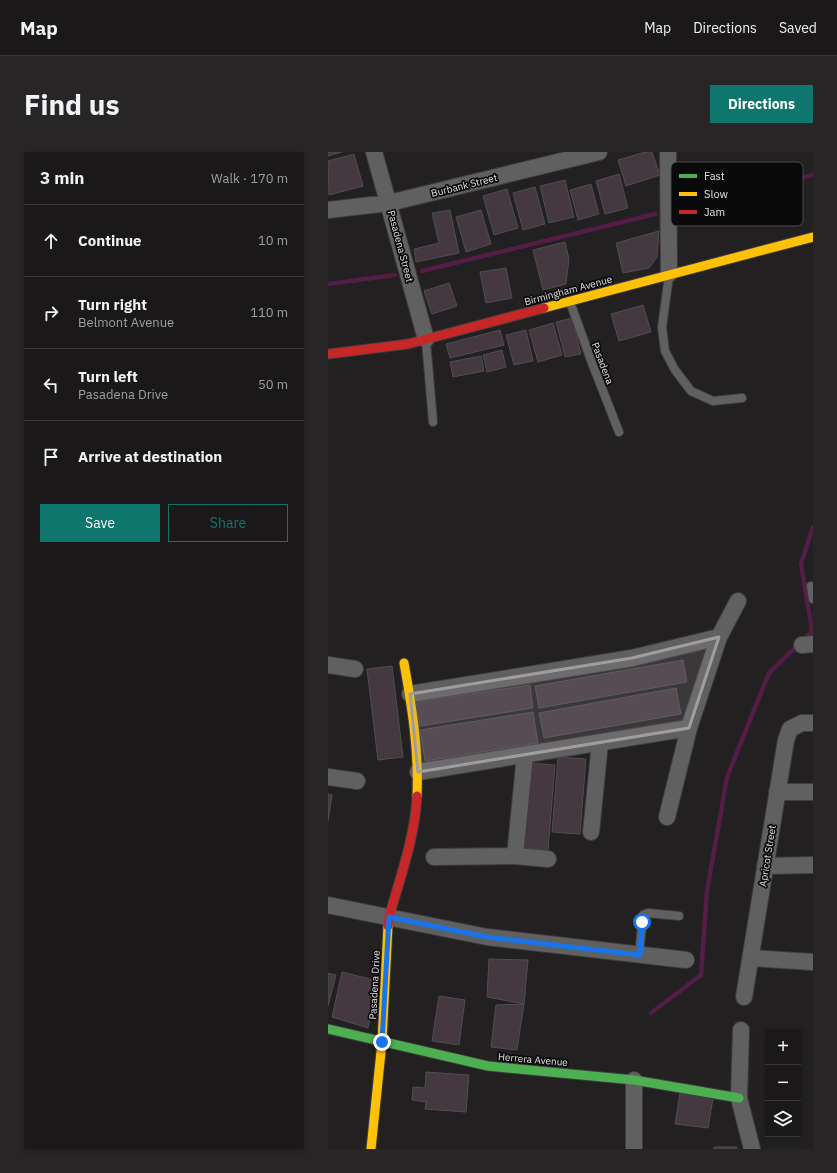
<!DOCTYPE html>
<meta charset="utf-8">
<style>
:root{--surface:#1a1819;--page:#272526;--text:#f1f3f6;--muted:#9fa0a2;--line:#383738;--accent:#0f766e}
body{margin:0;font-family:"IBM Plex Sans",sans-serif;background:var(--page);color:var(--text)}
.controls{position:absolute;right:12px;bottom:12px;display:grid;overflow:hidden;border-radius:0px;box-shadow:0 2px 6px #0003}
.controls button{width:36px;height:36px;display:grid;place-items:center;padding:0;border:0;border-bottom:1px solid var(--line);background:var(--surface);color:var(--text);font:20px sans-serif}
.stop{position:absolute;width:12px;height:12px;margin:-9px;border:3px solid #1a73e8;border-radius:50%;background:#fff}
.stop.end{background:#1a73e8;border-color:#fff;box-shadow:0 1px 4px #0008}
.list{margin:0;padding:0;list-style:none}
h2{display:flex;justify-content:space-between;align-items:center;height:52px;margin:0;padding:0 16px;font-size:17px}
h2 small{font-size:13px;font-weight:400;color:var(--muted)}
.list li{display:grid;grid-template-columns:26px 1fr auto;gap:12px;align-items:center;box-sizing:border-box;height:72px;padding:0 16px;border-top:1px solid var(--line)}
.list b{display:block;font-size:15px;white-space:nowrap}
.list p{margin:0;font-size:13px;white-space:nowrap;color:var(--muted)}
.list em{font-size:13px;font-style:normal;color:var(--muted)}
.actions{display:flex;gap:8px;padding:12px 16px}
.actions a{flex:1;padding:9px 0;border:1px solid var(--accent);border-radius:0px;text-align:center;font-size:14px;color:var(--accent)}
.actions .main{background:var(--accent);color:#fff}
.icon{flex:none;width:22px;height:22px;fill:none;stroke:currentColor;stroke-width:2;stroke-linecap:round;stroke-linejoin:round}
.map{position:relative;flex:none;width:485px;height:997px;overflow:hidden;border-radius:0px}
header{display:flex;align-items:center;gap:24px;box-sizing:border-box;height:56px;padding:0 20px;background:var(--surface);border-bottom:1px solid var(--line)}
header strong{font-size:19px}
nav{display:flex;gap:22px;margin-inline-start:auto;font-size:14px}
.intro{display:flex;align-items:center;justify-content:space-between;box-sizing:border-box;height:96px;padding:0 24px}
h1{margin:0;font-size:28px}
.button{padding:10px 18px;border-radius:0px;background:var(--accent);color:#fff;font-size:14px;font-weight:700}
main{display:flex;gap:24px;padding:0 24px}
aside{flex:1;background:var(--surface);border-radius:0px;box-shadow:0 2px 6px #0003}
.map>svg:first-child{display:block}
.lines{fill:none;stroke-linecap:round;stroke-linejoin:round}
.stream{stroke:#541d45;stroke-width:4.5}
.building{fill:#453841;stroke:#4f4e4f}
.lane-casing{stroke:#3f3d3e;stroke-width:10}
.street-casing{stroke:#3f3d3e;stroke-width:18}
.fast-casing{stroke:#3f3d3e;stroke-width:11}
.slow-casing{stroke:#3f3d3e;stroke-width:11}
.jam-casing{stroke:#3f3d3e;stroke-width:11}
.lane{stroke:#616061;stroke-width:8}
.street{stroke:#616061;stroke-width:16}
.fast{stroke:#4caf50;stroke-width:9}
.slow{stroke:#ffc107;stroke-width:9}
.jam{stroke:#c62828;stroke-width:9}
.route{stroke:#1a73e8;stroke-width:5}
.marked{fill:#a09d9e;fill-opacity:0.2;stroke:#a09d9e;stroke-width:3;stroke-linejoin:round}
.labels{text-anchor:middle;stroke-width:3.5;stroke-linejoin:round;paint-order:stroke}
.street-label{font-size:10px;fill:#e4e1e2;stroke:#0b0a0b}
.key{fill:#0b0a0b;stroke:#4c4a4c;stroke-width:1}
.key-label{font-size:11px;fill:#e4e1e2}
</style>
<header>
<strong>Map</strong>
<nav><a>Map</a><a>Directions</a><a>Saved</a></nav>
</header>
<div class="intro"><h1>Find us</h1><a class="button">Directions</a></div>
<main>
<aside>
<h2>3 min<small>Walk · 170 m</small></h2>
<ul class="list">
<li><svg class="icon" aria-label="ahead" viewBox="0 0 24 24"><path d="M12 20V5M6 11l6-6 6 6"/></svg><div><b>Continue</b></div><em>10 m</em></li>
<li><svg class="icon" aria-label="right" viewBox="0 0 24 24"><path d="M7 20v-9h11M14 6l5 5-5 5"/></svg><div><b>Turn right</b><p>Belmont Avenue</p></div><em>110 m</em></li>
<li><svg class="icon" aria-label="left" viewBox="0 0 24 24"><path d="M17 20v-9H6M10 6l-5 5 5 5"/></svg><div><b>Turn left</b><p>Pasadena Drive</p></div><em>50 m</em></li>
<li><svg class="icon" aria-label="arrive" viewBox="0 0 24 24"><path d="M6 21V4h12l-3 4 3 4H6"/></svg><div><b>Arrive at destination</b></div></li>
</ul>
<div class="actions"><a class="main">Save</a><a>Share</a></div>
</aside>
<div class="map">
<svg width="485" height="997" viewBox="0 0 485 997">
<rect width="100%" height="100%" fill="#222021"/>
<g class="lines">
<path class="stream" d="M346,58L485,23
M94,119L327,62
M0,132L67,123
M475,488L484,479L473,412L485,375
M323,861L373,823L379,739L399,625L441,521L470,493"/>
</g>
<path class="building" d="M0,0H14L0,4Z
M317,0H324L332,23L298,34L290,8Z
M26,2L35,34L1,43L0,9Z
M291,22L300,56L277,62L268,29Z
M237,28L246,65L221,71L212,34Z
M263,32L271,62L250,68L242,38Z
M207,35L217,72L195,78L185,41Z
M179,37L190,76L166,83L155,44Z
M122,58L131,101L88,110L86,97L111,91L104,61Z
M153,58L163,92L138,100L128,65Z
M331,79L329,105L321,116L295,121L288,91Z
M237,90L241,107L238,132L215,138L205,98Z
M178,116L184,146L158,151L152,120Z
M121,131L129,154L104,162L96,139Z
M315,153L323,180L291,189L283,162Z
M244,166L253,202L237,205L228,170Z
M225,171L234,203L210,210L201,178Z
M172,178L176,193L122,206L118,192Z
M198,178L205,209L186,213L178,183Z
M174,198L178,215L159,220L155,203Z
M153,204L156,219L125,225L122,210Z
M355,508L359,530L211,556L207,534Z
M64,514L75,605L50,608L39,517Z
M202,533L205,556L92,574L88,550Z
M348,536L353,562L216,586L211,561Z
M205,560L210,591L97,609L92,578Z
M230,605L258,607L252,682L224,680Z
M203,611L227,613L220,698L196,696Z
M0,642L4,643L0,669Z
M161,807L200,808L196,852L159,845Z
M14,820L50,829L40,876L4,865Z
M0,821L8,823L0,854Z
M111,844L137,848L131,893L104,889Z
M196,852L189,898L163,895L168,853Z
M98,920L141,923L138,960L97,957L98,950L84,948L85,935L97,936Z
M352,941L385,946L380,976L347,972Z
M386,995H409V997H386Z"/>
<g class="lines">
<defs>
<path id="lane" d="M341,124L334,175L337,199L347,218L363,239L385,249L414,246
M242,150L264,211L291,280
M98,189L105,270
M483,434L485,447
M311,803L315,763L320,761L351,764"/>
<path id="street" d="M46,0L98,187
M340,0L341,122
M0,58L61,51L271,0
M474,493L485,492
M0,513L27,517
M82,542L304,506L391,485
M90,620L361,576
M0,625L29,629
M449,640H485
M339,665L361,576L391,485L410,449
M263,680L272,591
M187,704L197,603
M106,705L187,704L220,707
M437,714L485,713
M0,753L159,785L358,808
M423,806L485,810
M416,845L458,588L462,577L474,571H485
M413,878L411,946L424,997
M306,997V928"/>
<path id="fast" d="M0,877L160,914L306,928L411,946"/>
<path id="slow" d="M216,156L485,85
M76,511C84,555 91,599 89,644
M43,997L54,890L60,774"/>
<path id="jam" d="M0,202L80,192L216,156
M60,774L61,765C72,726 87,685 89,644"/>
</defs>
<use href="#lane" class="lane-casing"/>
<use href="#street" class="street-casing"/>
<use href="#fast" class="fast-casing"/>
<use href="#slow" class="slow-casing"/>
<use href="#jam" class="jam-casing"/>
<use href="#lane" class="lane"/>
<use href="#street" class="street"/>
<use href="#fast" class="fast"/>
<use href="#slow" class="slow"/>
<use href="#jam" class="jam"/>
</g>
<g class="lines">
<path class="route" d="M54,890L61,765L159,785L312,803L314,770"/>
</g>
<path class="marked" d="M391,485L361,576L90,620L82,542L304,506Z"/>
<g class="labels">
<g class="street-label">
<text transform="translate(136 33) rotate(-14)" y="4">Burbank Street</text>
<text transform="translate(73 94) rotate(75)" y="4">Pasadena Street</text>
<text transform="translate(240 138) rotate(-15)" y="4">Birmingham Avenue</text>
<text transform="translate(275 211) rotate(69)" y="4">Pasadena</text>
<text transform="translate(439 704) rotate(-81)" y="4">Apricot Street</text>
<text transform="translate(46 833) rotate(-87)" y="4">Pasadena Drive</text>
<text transform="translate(205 907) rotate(5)" y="4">Herrera Avenue</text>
</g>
</g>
<rect x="343" y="10" width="132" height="64" rx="6" class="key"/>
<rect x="351" y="22" width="18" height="4" fill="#4caf50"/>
<rect x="351" y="40" width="18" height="4" fill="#ffc107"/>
<rect x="351" y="58" width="18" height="4" fill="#c62828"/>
<g class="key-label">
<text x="376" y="28">Fast</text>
<text x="376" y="46">Slow</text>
<text x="376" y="64">Jam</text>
</g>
</svg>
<div class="controls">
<button>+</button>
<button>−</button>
<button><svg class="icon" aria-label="layers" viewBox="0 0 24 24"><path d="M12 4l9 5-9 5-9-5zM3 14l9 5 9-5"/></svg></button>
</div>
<div class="stop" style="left:314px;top:770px"></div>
<div class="stop end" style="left:54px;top:890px"></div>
</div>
</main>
